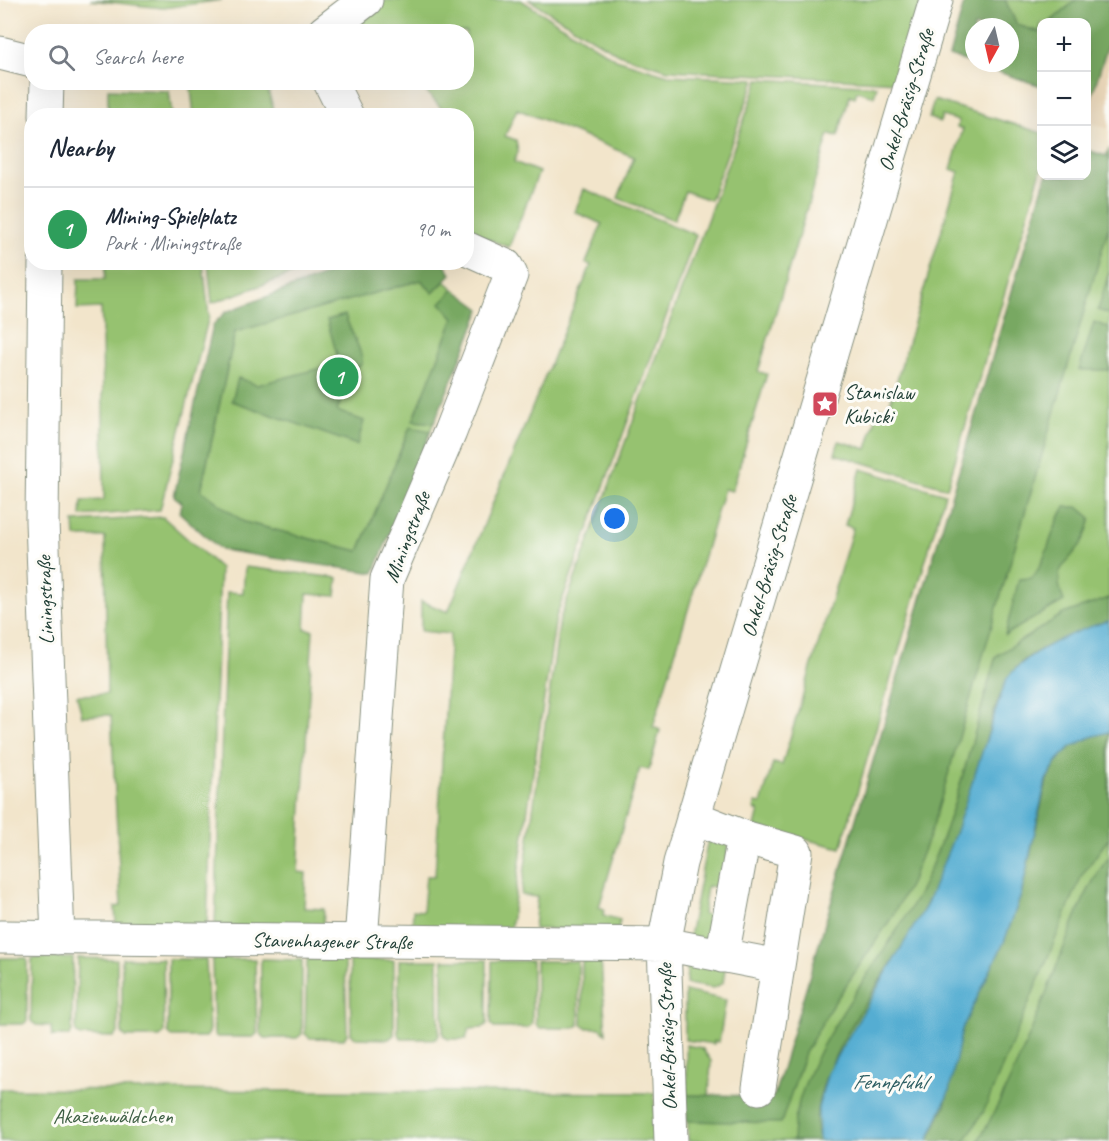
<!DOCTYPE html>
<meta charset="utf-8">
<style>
:root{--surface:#fff;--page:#f2f2f3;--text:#1f2937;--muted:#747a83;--line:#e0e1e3;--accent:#d1495b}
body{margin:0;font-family:Caveat,sans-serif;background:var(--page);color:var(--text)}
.controls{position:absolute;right:18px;top:18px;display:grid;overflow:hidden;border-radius:12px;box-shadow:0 6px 24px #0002}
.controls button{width:54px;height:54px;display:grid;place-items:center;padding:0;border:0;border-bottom:2px solid var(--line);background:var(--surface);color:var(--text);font:30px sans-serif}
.compass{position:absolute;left:965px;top:18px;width:54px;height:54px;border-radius:50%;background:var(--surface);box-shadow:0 6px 24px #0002;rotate:188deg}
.you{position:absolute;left:615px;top:519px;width:21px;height:21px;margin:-15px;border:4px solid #fff;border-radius:50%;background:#1a73e8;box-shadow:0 0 0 9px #1a73e833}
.badge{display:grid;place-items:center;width:39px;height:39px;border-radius:50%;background:var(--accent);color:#fff;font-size:20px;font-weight:700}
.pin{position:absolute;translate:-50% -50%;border:3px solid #fff;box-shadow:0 2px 6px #0006}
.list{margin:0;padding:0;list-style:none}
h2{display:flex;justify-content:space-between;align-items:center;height:78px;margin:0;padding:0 24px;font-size:26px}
h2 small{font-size:20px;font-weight:400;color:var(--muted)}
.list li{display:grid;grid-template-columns:39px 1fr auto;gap:18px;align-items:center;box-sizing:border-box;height:84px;padding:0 24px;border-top:2px solid var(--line)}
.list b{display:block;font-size:22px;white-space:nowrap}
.list p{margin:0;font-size:20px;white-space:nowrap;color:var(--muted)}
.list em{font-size:20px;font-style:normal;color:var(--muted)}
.icon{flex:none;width:33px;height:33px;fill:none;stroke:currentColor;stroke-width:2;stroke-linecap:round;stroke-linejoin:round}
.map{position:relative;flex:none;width:1109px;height:1141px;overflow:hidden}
.search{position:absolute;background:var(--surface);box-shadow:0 6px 24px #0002;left:24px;top:24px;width:450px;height:66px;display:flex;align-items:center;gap:15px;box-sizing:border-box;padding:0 21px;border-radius:24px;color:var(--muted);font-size:22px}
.panel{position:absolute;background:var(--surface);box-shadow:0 6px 24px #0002;left:24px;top:108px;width:450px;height:162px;border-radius:24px}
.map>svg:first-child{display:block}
.built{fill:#ebd8ba}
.green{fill:#96c26f;stroke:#5a8052;stroke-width:1.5}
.forest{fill:#78a862;stroke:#4c724b;stroke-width:1.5;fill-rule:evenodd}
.water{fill:#55add2;stroke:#3a7583;stroke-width:1.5}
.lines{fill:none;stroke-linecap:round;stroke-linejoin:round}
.minor-casing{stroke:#889180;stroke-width:35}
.minor{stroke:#fff;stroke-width:33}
.labels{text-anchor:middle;stroke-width:6;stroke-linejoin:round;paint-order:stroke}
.street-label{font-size:21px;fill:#1f3d34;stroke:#fdfcf7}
.poi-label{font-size:21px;fill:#1f3d34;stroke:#fdfcf7;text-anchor:start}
.park-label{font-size:21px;fill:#3d5e43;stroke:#fdfcf7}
.water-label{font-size:22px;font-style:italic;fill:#2f5f63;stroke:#fdfcf7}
</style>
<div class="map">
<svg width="1109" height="1141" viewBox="0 0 1109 1141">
<rect width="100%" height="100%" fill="#fdfcf7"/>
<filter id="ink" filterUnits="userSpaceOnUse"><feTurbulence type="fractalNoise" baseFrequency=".0167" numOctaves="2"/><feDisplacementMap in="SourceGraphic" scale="12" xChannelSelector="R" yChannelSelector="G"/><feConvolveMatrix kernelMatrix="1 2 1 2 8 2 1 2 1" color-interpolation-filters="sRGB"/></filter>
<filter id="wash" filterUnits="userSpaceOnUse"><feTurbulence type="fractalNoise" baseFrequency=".008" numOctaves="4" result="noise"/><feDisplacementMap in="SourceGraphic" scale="24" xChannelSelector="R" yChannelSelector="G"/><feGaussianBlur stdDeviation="1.35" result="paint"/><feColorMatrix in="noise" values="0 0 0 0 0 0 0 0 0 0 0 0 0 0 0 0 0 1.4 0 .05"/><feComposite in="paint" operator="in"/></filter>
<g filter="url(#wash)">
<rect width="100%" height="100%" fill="#f2e5cb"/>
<path class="built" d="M1109,41V129L1087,122V115Z"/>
<path class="green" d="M90,0H222L163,8Z
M386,0H521L616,59L668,75L755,79L710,200L685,191L674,220L618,198L634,157L517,109L505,136L516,140L518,152L514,162L539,172L509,247L467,231L466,145L471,141L467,136L466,116L448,115L418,83L466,82V32H354L351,28Z
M529,0H922L898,82L668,70L618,54Z
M1005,0H1076L1050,22H1042L1039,32L1017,25Z
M759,79L877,86L874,96L857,91L855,97L850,95L838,136L829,134L758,372L767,374L732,491L724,489L653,727L660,730L649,770L640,768L599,907L604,909L603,915L620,920L618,929H534L537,897L521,895L560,619Z
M232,82L280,83L282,87L268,91L274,111L272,115H194L191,89Z
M108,89L169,91L172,115H108Z
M934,100L1042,133L1041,170L947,488L835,454L839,441L867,449L879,408L888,410L959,172L951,169L963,129L957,127L959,121L942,116L940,122L929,118Z
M1109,148V1141H688L686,1045L702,1048L711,1061L709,1095L774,1097L1046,176H1086L1087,150L1106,156Z
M584,189L696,235L556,617L510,930H412L413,910L423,911L426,876H435L450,634L421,631V601L448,612L591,265L586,263L602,224L575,212Z
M106,263H203L209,316L160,510L81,516L82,501L104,500L102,326L101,308L77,309L78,279H105Z
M314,263L315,266L212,303L208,263Z
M421,280L433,293L445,281L457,292L473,329L418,460L400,453L359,552L244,522L201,491L235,332Z
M861,469L945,494L841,848L755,827L759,811L754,809L756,803L761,804L773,763L782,765L853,528L845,525Z
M163,517L220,568L207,925H116L115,907L121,906L111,715L82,716L77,695L107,694L105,537H75L74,522Z
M245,567L338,578L336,596L307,594L305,629L313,630L298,872L306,873L304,908L324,909L323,928L215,926L227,592L243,593Z
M709,834L728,838L726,888L707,886L703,914L718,917L716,939L688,942Z
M688,956L726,962L723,983L714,988L686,984Z
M0,958H27V1021L23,1024H0Z
M32,958H73L72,1032L69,1036H52L51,1026L36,1025L31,1021Z
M78,958L117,959L118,1033L114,1037L80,1036L76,1032Z
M122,958L163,959L164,1033L160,1037H126L122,1033Z
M168,959H206L209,1033L206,1037H172L168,1033Z
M212,959H255L257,1034L253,1037H217L214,1034Z
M261,959L302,960V1034L297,1038H265L260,1033Z
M307,959L345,960L347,1034L344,1039L310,1038L305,1034Z
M350,960H394V1035L389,1039L356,1038L351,1034Z
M399,960H438L439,1035L436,1039H402L398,1034Z
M443,960H487V1024L482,1028L469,1029L466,1039H448L443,1035Z
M492,961H532V1024L527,1028H495L491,1024Z
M536,961H578L579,1025L574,1028H540L536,1024Z
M582,961H601L606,1034L601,1028H587L582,1024Z
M685,991L726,1000L719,1042L714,1041V1044L685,1040Z
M0,1089L654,1093L656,1141H0Z"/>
<path class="forest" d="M965,0H1005L1017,25L1038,32L1041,29V86L949,56ZM974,27H1010V63H974Z
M1076,0H1109V41L1090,102L1087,101L1086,22H1050Z
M1087,150L1109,157V226L933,826L910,884L890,920L830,1009L805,1053L781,1123L687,1121L686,1095L774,1096L1046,176H1086Z
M356,263H444L451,274L433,293L421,280L235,332L201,490L244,522L359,551L410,427L431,431L374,573L221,550L180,513L182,503L174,496L213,325L226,312Z
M1109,272V314L1098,310Z
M454,289L481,309L434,423L413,421L454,318L441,303Z
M345,315C349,329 364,353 362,364L356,368L339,362L327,320Z
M1094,322L1109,328V370H1079Z
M325,367L349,377L337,411L364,421L357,445L232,401L238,378L257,385Z
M1065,507H1078L1091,518C1089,525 1087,534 1083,540C1069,567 1049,563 1064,601L1005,635L1019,579L1032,578C1049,558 1050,530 1065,507Z
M1109,598V621C1085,628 1032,649 1016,668C995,694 990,730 980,761C963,815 945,872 917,922C889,974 799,1081 819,1141H793C794,1055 882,966 920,891C956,817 973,734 996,656L1063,614Z
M1109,732V838L1082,875L984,1111L965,1141H928L945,1106L962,1029L1004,942L1021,895L1047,780L1058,760L1071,747L1091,737Z
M1109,857V1141H978C1012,1085 1035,1021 1059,960C1073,924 1085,888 1109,857Z"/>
<path class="water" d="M1109,621V732L1091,737L1071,747L1058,760L1046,780L1021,895L1004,942L962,1029L949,1092L929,1138L928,1141H819L818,1108L828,1071L926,906L956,831L1006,680C1024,653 1078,629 1109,621Z"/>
</g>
<g filter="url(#ink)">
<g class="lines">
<defs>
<path id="minor" d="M324,32L366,0
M0,53L32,61
M330,82L347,116
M46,116L47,82
M45,262L42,521L58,938
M0,937L664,944L778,966L796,852L744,837L693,817
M361,941L387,579L450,432L511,275L506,266L466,248
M722,956L744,837
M759,1088L778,966
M671,1141L664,944L680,863L936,0"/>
</defs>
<use href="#minor" class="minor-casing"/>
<use href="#minor" class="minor"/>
</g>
</g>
<defs>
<symbol id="sight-square" viewBox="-11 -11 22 22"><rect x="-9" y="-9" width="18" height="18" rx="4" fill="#d1495b" stroke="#fdfcf7"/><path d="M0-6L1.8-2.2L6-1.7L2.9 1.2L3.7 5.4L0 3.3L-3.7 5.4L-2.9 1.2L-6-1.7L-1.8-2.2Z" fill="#fff"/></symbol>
</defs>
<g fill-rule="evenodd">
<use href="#sight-square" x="810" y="389" width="30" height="30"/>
</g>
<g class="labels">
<g class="street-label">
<text transform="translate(906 100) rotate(-73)" y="7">Onkel-Bräsig-Straße</text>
<text transform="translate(407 537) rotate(-69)" y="7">Miningstraße</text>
<text transform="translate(769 566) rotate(-73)" y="7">Onkel-Bräsig-Straße</text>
<text transform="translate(45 600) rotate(-92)" y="7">Liningstraße</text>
<text transform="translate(332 941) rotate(1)" y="7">Stavenhagener Straße</text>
<text transform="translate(667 1037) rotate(-92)" y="7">Onkel-Bräsig-Straße</text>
</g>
<g class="poi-label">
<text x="844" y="399">Stanislaw<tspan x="844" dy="24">Kubicki</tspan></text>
</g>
<g class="park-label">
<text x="113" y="1123">Akazienwäldchen</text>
</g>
<g class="water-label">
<text x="889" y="1089">Fennpfuhl</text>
</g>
</g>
</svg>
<div class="controls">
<button>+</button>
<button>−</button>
<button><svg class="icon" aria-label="layers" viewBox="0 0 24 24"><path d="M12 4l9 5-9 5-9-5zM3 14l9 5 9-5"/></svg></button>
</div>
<svg class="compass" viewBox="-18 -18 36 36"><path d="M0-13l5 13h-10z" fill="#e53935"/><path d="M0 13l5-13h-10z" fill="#747a83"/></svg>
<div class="you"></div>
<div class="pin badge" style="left:339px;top:377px;background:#2e9e5b">1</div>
<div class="search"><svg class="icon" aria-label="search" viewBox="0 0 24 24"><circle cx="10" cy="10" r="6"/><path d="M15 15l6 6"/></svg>Search here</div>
<section class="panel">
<h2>Nearby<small></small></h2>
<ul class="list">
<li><span class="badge" style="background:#2e9e5b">1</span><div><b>Mining-Spielplatz</b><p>Park · Miningstraße</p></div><em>90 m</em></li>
</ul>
</section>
</div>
